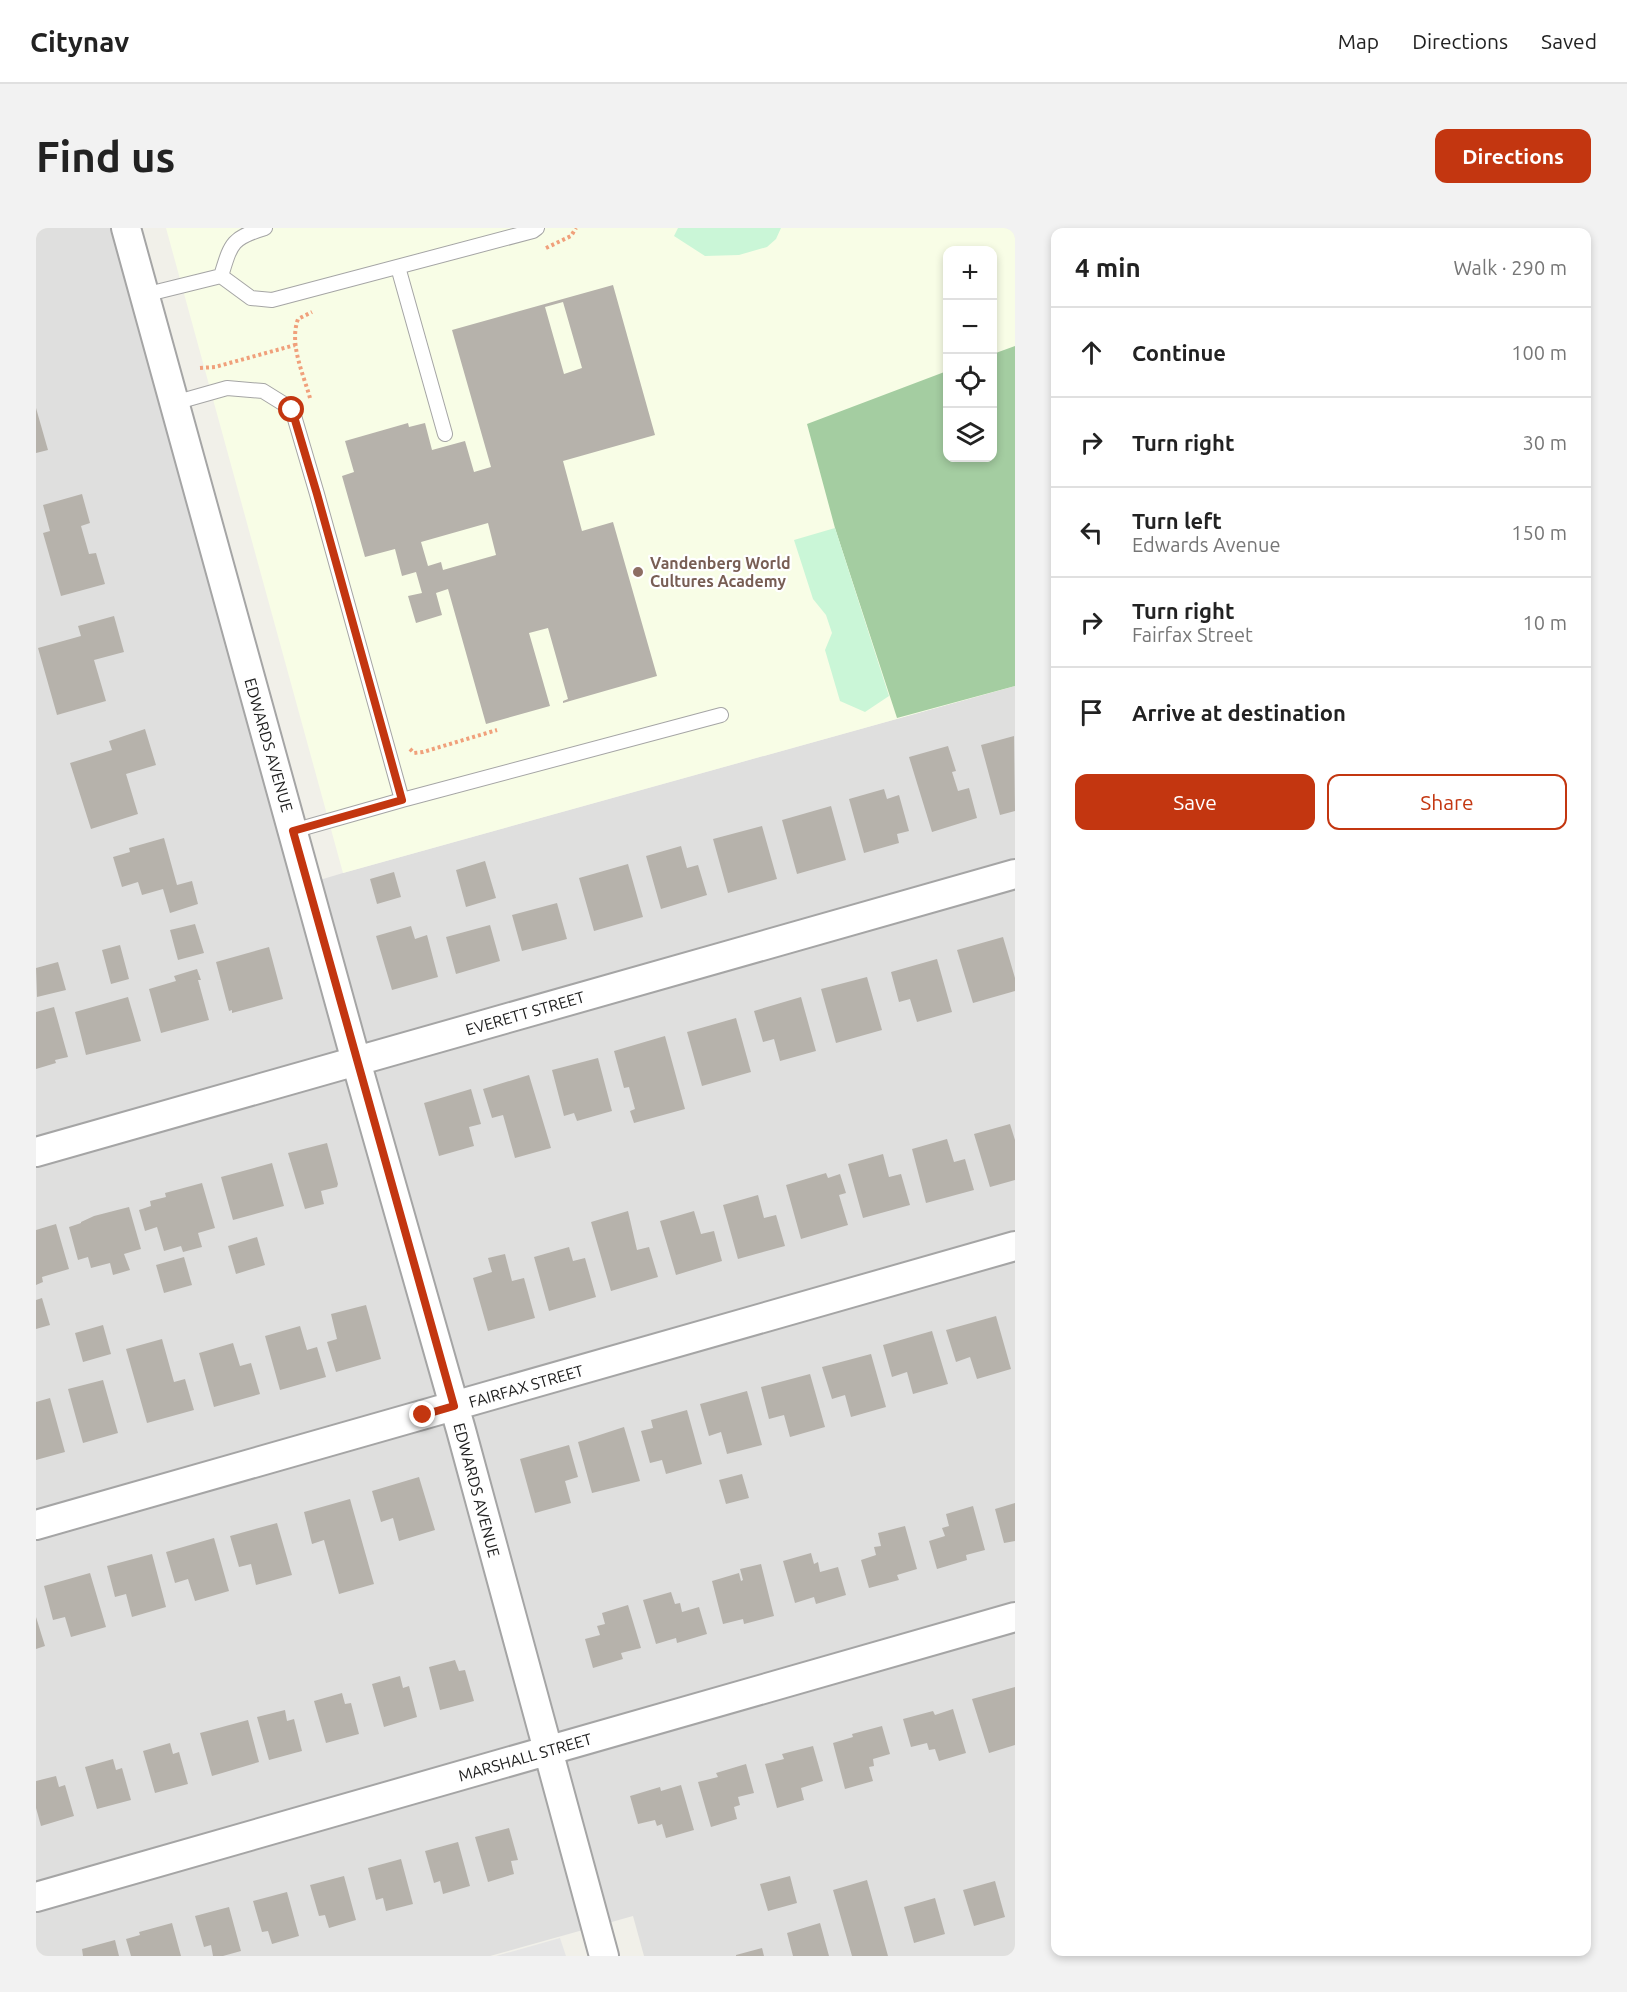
<!DOCTYPE html>
<meta charset="utf-8">
<style>
:root{--surface:#fff;--page:#f2f2f2;--text:#222;--muted:#767676;--line:#e0e0e0;--accent:#c33610}
body{margin:0;font-family:Ubuntu,sans-serif;background:var(--page);color:var(--text)}
.controls{position:absolute;right:18px;top:18px;display:grid;overflow:hidden;border-radius:12px;box-shadow:0 3px 9px #0003}
.controls button{width:54px;height:54px;display:grid;place-items:center;padding:0;border:0;border-bottom:2px solid var(--line);background:var(--surface);color:var(--text);font:30px sans-serif}
.stop{position:absolute;width:18px;height:18px;margin:-14px;border:4px solid #c33610;border-radius:50%;background:#fff}
.stop.end{background:#c33610;border-color:#fff;box-shadow:0 2px 6px #0008}
.list{margin:0;padding:0;list-style:none}
h2{display:flex;justify-content:space-between;align-items:center;height:78px;margin:0;padding:0 24px;font-size:26px}
h2 small{font-size:20px;font-weight:400;color:var(--muted)}
.list li{display:grid;grid-template-columns:39px 1fr auto;gap:18px;align-items:center;box-sizing:border-box;height:90px;padding:0 24px;border-top:2px solid var(--line)}
.list b{display:block;font-size:22px;white-space:nowrap}
.list p{margin:0;font-size:20px;white-space:nowrap;color:var(--muted)}
.list em{font-size:20px;font-style:normal;color:var(--muted)}
.actions{display:flex;gap:12px;padding:18px 24px}
.actions a{flex:1;padding:14px 0;border:2px solid var(--accent);border-radius:12px;text-align:center;font-size:21px;color:var(--accent)}
.actions .main{background:var(--accent);color:#fff}
.icon{flex:none;width:33px;height:33px;fill:none;stroke:currentColor;stroke-width:2;stroke-linecap:round;stroke-linejoin:round}
.map{position:relative;flex:none;width:979px;height:1728px;overflow:hidden;border-radius:12px}
header{display:flex;align-items:center;gap:36px;box-sizing:border-box;height:84px;padding:0 30px;background:var(--surface);border-bottom:2px solid var(--line)}
header strong{font-size:28px}
nav{display:flex;gap:33px;margin-inline-start:auto;font-size:21px}
.intro{display:flex;align-items:center;justify-content:space-between;box-sizing:border-box;height:144px;padding:0 36px}
h1{margin:0;font-size:42px}
.button{padding:15px 27px;border-radius:12px;background:var(--accent);color:#fff;font-size:21px;font-weight:700}
main{display:flex;gap:36px;padding:0 36px}
aside{flex:1;background:var(--surface);border-radius:12px;box-shadow:0 3px 9px #0003}
.map>svg:first-child{display:block}
.residential{fill:#dfdfde}
.education{fill:#f8fde6;fill-rule:evenodd}
.forest{fill:#a4cda1}
.park{fill:#caf6d7}
.parking{fill:#e5e5e5}
.building{fill:#b6b2ab;fill-rule:evenodd}
.lines{fill:none;stroke-linecap:round;stroke-linejoin:round}
.lane-casing{stroke:#a5a5a5;stroke-width:16}
.street-casing{stroke:#a5a5a5;stroke-width:32}
.path{stroke:#f0a07b;stroke-width:4;stroke-dasharray:3 3;stroke-linecap:butt}
.lane{stroke:#fff;stroke-width:14}
.street{stroke:#fff;stroke-width:28}
.route{stroke:#c33610;stroke-width:8}
.education-dot{fill:#8d6e63;stroke:#fff;stroke-width:2}
.labels{text-anchor:middle;stroke-width:4.5;stroke-linejoin:round;paint-order:stroke}
.education-label{font-size:16px;font-weight:bold;fill:#785e54;stroke:#fff;text-anchor:start}
.street-label{font-size:16px;fill:#212121;stroke:#fff}
</style>
<header>
<strong>Citynav</strong>
<nav><a>Map</a><a>Directions</a><a>Saved</a></nav>
</header>
<div class="intro"><h1>Find us</h1><a class="button">Directions</a></div>
<main>
<div class="map">
<svg width="979" height="1728" viewBox="0 0 979 1728">
<rect width="100%" height="100%" fill="#f1f0e9"/>
<path class="residential" d="M0,0H75L257,660L307,645L979,458V1728H608L597,1688L454,1728H0Z"/>
<path class="education" d="M130,0H979V458L307,645ZM912,22H957V230H912Z"/>
<path class="forest" d="M979,118V458L861,490L799,300L771,196L911,143L912,230H957V126Z"/>
<path class="park" d="M642,0H745L740,11L731,19L703,27L669,28L638,8Z
M799,300L853,468L829,484L804,473L789,422L796,405L790,387L777,371L758,312Z"/>
<path class="parking" d="M524,1710L530,1728H460Z"/>
<path class="building" d="M577,57L619,207L527,233L546,303L577,294L621,448L527,475V473L532,471L512,400L493,405L514,478L450,496L412,361L400,365L406,387L380,395L372,368L386,365L380,344L366,348L359,321L329,329L306,248L318,244L309,213L372,195L373,199L389,195L396,222L429,213L438,244L455,239L416,102ZM527,74L546,140L528,146L509,79ZM452,295L460,327L407,342L405,334L392,338L385,314Z
M0,180L12,222L0,225Z
M46,266L54,295L45,298L53,326L60,325L69,356L25,368L7,305L14,303L7,277Z
M78,388L88,424L58,432L70,473L21,487L2,420L45,408L42,398Z
M109,501L120,537L90,546L102,586L55,601L34,535L76,522L73,513Z
M978,508L979,583L964,587L945,517Z
M912,518L920,543L916,544L922,563L933,560L941,590L896,604L873,529Z
M848,561L851,571L863,567L873,603L861,606L863,615L828,625L813,571Z
M795,578L810,632L761,646L746,592Z
M726,598L741,651L692,665L677,611Z
M128,610L141,657L156,653L162,676L134,685L127,661L106,667L102,654L86,659L77,629L94,624L93,620Z
M645,618L651,640L662,637L671,667L625,681L610,628Z
M449,633L460,670L430,679L420,642Z
M592,636L607,689L558,703L543,650Z
M358,644L365,669L341,676L334,651Z
M521,675L531,711L486,723L476,687Z
M159,696L168,725L142,732L134,702Z
M454,697L464,733L420,746L410,709Z
M375,698L379,711L391,707L402,749L356,762L340,708Z
M967,709L979,750V763L937,775L921,722Z
M84,717L93,751L75,756L66,722Z
M233,719L247,771L196,785V782L193,783L180,734Z
M901,731L916,784L881,794L874,771L863,774L855,744Z
M22,734L30,762L1,769L0,740Z
M161,741L165,752H162L173,792L125,805L113,761L140,753L138,748Z
M831,749L846,802L800,815L785,761Z
M92,769L105,813L50,827L39,784Z
M765,769L780,823L744,833L738,811L727,814L718,783Z
M18,779L32,829L19,832L20,835L0,841V784Z
M700,790L715,844L666,858L651,804Z
M629,808L649,881L598,895L594,883L599,881L593,859L588,860L578,823Z
M562,830L576,883L541,893L538,885L528,888L516,842Z
M493,847L515,920L479,930L467,887L456,890L447,861Z
M435,861L445,896L433,899L438,918L403,928L388,875Z
M974,896L979,912V952L954,959L938,906Z
M911,911L918,934L929,931L938,962L890,975L876,921Z
M291,915L302,956L301,959L285,963L288,976L269,981L252,925Z
M847,926L853,949L865,946L874,977L827,990L812,936Z
M236,935L248,978L197,992L185,949Z
M790,945L792,950L804,946L810,965L803,967L812,997L765,1011L750,957Z
M166,955L179,1000L162,1005L166,1019L147,1024L145,1018L128,1023L121,999L109,1003L103,982L115,978L114,973L130,969L129,965Z
M722,967L728,990L740,987L749,1018L702,1031L687,977Z
M93,979L105,1021L88,1026L94,1042L77,1047L74,1035L55,1040L52,1029L42,1032L33,999L45,995V994L58,988Z
M592,983L601,1022L613,1019L622,1049L575,1063L555,994Z
M658,983L665,1006L678,1003L686,1033L640,1047L624,993Z
M20,996L33,1041L6,1049L7,1054L0,1057V1002Z
M221,1009L229,1037L200,1046L192,1018Z
M533,1019L537,1033L549,1030L560,1069L513,1083L498,1029Z
M469,1026L476,1053L488,1050L499,1090L452,1103L437,1050L456,1044L452,1030Z
M148,1029L156,1057L128,1065L120,1037Z
M6,1070L14,1097L0,1101V1072Z
M330,1077L345,1131L300,1144L291,1114L301,1111L295,1086Z
M960,1088L975,1141L941,1151L934,1129L920,1134L910,1102Z
M67,1097L75,1126L47,1134L39,1105Z
M264,1098L271,1122L281,1119L290,1149L244,1162L229,1108Z
M896,1103L912,1156L877,1166L871,1144L856,1149L847,1117Z
M126,1111L138,1154L149,1151L158,1182L111,1195L90,1121Z
M197,1115L204,1138L215,1135L224,1166L178,1179L163,1125Z
M835,1126L850,1179L815,1189L809,1167L796,1171L786,1139Z
M774,1146L789,1199L754,1209L748,1187L733,1191L725,1159Z
M67,1152L82,1205L47,1215L32,1161Z
M711,1163L726,1217L691,1226L685,1204L673,1208L664,1176Z
M14,1170L29,1224L0,1232V1174Z
M651,1182L666,1236L630,1246L626,1232L614,1235L605,1203L617,1200L615,1192Z
M588,1199L604,1253L556,1265L542,1214Z
M533,1217L542,1249L529,1253L535,1275L499,1285L484,1231Z
M706,1246L713,1270L690,1276L683,1252Z
M383,1249L399,1302L363,1313L357,1290L345,1294L336,1263Z
M314,1271L338,1356L303,1366L288,1312L276,1316L268,1284Z
M979,1275V1313L968,1315L959,1281Z
M937,1278L949,1322L930,1327L931,1332L901,1341L893,1313L909,1308L906,1300L913,1298L910,1286Z
M241,1295L256,1347L220,1357L215,1336L203,1339L194,1308Z
M869,1298L881,1341L861,1347L863,1352L833,1360L825,1332L840,1327L838,1319L845,1318L842,1305Z
M178,1310L193,1363L159,1373L152,1351L139,1355L130,1324Z
M775,1325L778,1336L782,1334L784,1344L802,1339L810,1367L780,1376L778,1369L759,1375L747,1333Z
M116,1326L130,1379L96,1389L90,1366L79,1369L71,1338Z
M725,1336L738,1388L708,1396L707,1391L687,1396L676,1353L703,1345L705,1353L707,1352L704,1341Z
M54,1345L70,1399L35,1409L29,1389L17,1392L8,1358Z
M635,1364L639,1376L644,1375L646,1384L663,1379L671,1406L641,1415L640,1410L620,1416L607,1372Z
M592,1377L605,1420L585,1425L587,1431L557,1440L549,1411L564,1407L561,1398L569,1396L566,1385Z
M0,1389L9,1418L0,1421Z
M419,1432L423,1443L429,1442L438,1473L404,1482L393,1439Z
M364,1448L367,1460L373,1458L381,1489L348,1499L336,1456Z
M979,1459V1517L953,1525L936,1471Z
M306,1465L309,1476L315,1475L323,1506L290,1515L278,1473Z
M917,1481L930,1525L903,1533L899,1521L893,1522L891,1515L875,1519L867,1491L897,1483L899,1487Z
M249,1482L251,1493L258,1491L266,1523L233,1532L221,1489Z
M212,1492L223,1534L176,1548L164,1505Z
M846,1498L854,1526L837,1531L838,1538L833,1539L837,1553L809,1561L797,1515L817,1509L816,1506Z
M134,1515L137,1526L143,1524L152,1556L119,1565L107,1523Z
M777,1518L787,1553L765,1560L768,1572L741,1580L729,1536L748,1531L746,1526Z
M77,1531L80,1542L86,1540L95,1572L61,1581L49,1539Z
M710,1536L718,1565L702,1569L704,1577L698,1579L701,1591L675,1599L662,1554L682,1549L680,1545Z
M20,1548L23,1559L29,1557L38,1588L5,1598L0,1580V1553Z
M645,1557L658,1602L630,1610L626,1596L621,1598L619,1592L602,1596L594,1568L624,1559L625,1563Z
M473,1600L482,1632L475,1633L478,1646L452,1654L439,1609Z
M422,1614L434,1658L407,1666L404,1653L398,1655L389,1623Z
M365,1631L377,1676L350,1683L347,1670L340,1672L332,1640Z
M308,1648L320,1692L293,1700L289,1687L283,1688L274,1657Z
M754,1648L761,1675L732,1683L724,1656Z
M831,1652L852,1728H816L797,1662Z
M959,1653L969,1689L938,1698L927,1662Z
M251,1664L263,1708L236,1716L232,1703L226,1704L217,1673Z
M899,1670L909,1706L878,1715L868,1679Z
M193,1679L205,1723L187,1728H177L175,1717L168,1719L159,1688Z
M136,1695L145,1728H95L90,1711L104,1707L103,1704Z
M784,1695L793,1728H757L751,1705Z
M79,1712L83,1728H47L46,1721Z
M726,1720L728,1728H700V1727Z"/>
<g class="lines">
<defs>
<path id="lane" d="M362,39L409,206
M185,48L215,70L236,72L497,3L501,0
M185,48C195,16 195,10 229,0
M108,67L185,48
M138,175L191,160L227,163L256,181L281,266L366,572L257,603
M366,572L685,487"/>
<path id="street" d="M90,0L320,833L425,1202L568,1728
M0,924L979,646
M0,1297L979,1018
M0,1669L979,1389"/>
</defs>
<use href="#lane" class="lane-casing"/>
<use href="#street" class="street-casing"/>
<path class="path" d="M510,20L535,8L540,0
M164,140L179,139L259,117
M274,170C267,145 253,116 262,91L276,84
M374,521L378,525L387,524L461,502"/>
<use href="#lane" class="lane"/>
<use href="#street" class="street"/>
</g>
<g class="lines">
<path class="route" d="M256,182L281,266L366,572L257,603L418,1178L387,1187"/>
</g>
<circle class="education-dot" cx="602" cy="344" r="6"/>
<g class="labels">
<g class="education-label">
<text x="614" y="341">Vandenberg World<tspan x="614" dy="18">Cultures Academy</tspan></text>
</g>
<g class="street-label">
<text transform="translate(233 517) rotate(74)" y="6">EDWARDS AVENUE</text>
<text transform="translate(489 785) rotate(-16)" y="6">EVERETT STREET</text>
<text transform="translate(490 1158) rotate(-16)" y="6">FAIRFAX STREET</text>
<text transform="translate(441 1262) rotate(75)" y="6">EDWARDS AVENUE</text>
<text transform="translate(489 1529) rotate(-16)" y="6">MARSHALL STREET</text>
</g>
</g>
</svg>
<div class="controls">
<button>+</button>
<button>−</button>
<button><svg class="icon" aria-label="locate" viewBox="0 0 24 24"><circle cx="12" cy="12" r="6"/><path d="M12 2v4M12 18v4M2 12h4M18 12h4"/></svg></button>
<button><svg class="icon" aria-label="layers" viewBox="0 0 24 24"><path d="M12 4l9 5-9 5-9-5zM3 14l9 5 9-5"/></svg></button>
</div>
<div class="stop" style="left:256px;top:182px"></div>
<div class="stop end" style="left:387px;top:1187px"></div>
</div>
<aside>
<h2>4 min<small>Walk · 290 m</small></h2>
<ul class="list">
<li><svg class="icon" aria-label="ahead" viewBox="0 0 24 24"><path d="M12 20V5M6 11l6-6 6 6"/></svg><div><b>Continue</b></div><em>100 m</em></li>
<li><svg class="icon" aria-label="right" viewBox="0 0 24 24"><path d="M7 20v-9h11M14 6l5 5-5 5"/></svg><div><b>Turn right</b></div><em>30 m</em></li>
<li><svg class="icon" aria-label="left" viewBox="0 0 24 24"><path d="M17 20v-9H6M10 6l-5 5 5 5"/></svg><div><b>Turn left</b><p>Edwards Avenue</p></div><em>150 m</em></li>
<li><svg class="icon" aria-label="right" viewBox="0 0 24 24"><path d="M7 20v-9h11M14 6l5 5-5 5"/></svg><div><b>Turn right</b><p>Fairfax Street</p></div><em>10 m</em></li>
<li><svg class="icon" aria-label="arrive" viewBox="0 0 24 24"><path d="M6 21V4h12l-3 4 3 4H6"/></svg><div><b>Arrive at destination</b></div></li>
</ul>
<div class="actions"><a class="main">Save</a><a>Share</a></div>
</aside>
</main>
